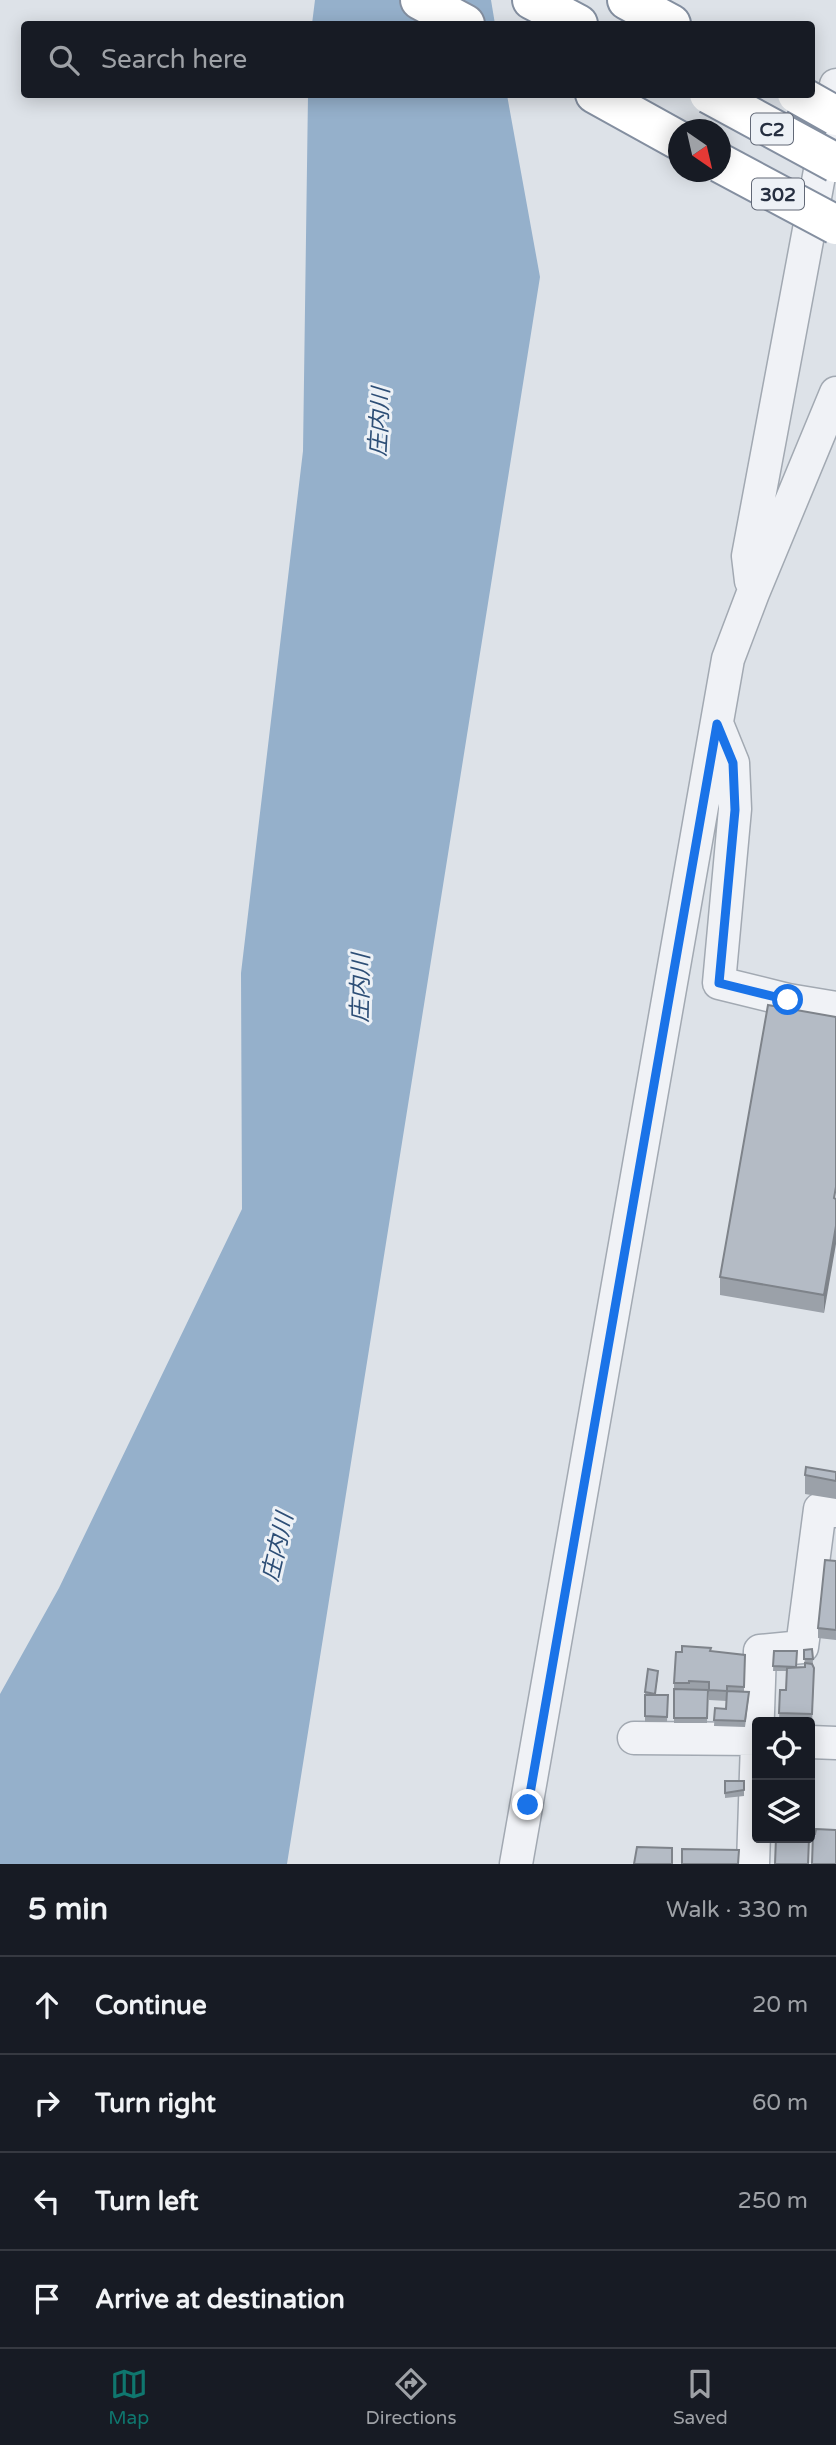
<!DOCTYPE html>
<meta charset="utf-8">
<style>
:root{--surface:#171b24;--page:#242831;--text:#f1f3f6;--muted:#9ea1a6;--line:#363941;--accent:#0f766e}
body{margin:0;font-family:"Varela Round","Noto Sans JP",sans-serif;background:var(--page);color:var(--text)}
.controls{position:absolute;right:21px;bottom:21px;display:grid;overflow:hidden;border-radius:7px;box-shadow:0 4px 18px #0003}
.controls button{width:63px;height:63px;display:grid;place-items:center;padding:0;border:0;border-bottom:2px solid var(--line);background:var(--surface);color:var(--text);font:35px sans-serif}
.compass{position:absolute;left:668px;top:119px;width:63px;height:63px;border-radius:50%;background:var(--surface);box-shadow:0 4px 18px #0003;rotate:146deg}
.stop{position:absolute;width:21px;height:21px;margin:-16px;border:5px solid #1a73e8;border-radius:50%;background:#fff}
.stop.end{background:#1a73e8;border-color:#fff;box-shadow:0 2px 7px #0008}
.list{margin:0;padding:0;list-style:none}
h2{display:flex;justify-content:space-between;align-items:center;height:91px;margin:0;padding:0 28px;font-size:30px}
h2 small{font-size:23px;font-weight:400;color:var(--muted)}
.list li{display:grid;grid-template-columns:46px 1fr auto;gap:21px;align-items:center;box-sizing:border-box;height:98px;padding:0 28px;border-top:2px solid var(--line)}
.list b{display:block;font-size:26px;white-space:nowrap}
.list em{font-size:23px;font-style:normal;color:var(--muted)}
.icon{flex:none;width:38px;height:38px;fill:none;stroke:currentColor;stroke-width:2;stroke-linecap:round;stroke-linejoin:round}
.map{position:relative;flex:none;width:836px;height:1864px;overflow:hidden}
.search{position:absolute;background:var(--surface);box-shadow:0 4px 18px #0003;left:21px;right:21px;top:21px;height:77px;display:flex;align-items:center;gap:18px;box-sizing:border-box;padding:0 24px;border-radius:7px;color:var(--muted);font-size:26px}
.sheet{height:483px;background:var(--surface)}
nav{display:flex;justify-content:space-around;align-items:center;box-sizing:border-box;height:98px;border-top:2px solid var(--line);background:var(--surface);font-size:19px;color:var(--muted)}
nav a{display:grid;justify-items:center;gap:4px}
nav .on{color:var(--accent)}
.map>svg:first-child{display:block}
.water{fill:#95b0cb}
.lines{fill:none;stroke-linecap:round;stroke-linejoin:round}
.minor-casing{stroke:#a2a9b2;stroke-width:35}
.trunk-casing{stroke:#848fa0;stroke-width:42}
.motorway-casing{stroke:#848fa0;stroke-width:42}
.minor{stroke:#f0f2f6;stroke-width:32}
.trunk{stroke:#fff;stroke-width:38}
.motorway{stroke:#fff;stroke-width:38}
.trunk-bridge-casing{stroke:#848fa0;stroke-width:42;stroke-linecap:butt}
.motorway-bridge-casing{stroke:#848fa0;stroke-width:42;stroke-linecap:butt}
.trunk-bridge{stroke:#fff;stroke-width:38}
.motorway-bridge{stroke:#fff;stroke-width:38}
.wall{fill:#9ba1a9}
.shaded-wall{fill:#7e838a}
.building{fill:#b4bbc5;stroke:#7e838a;stroke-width:2}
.route{stroke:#1a73e8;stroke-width:9}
.labels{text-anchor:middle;stroke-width:6;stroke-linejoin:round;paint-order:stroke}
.shield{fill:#edf1f6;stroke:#626977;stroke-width:2}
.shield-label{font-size:19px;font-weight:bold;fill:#262f40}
.water-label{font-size:23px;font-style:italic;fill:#2d4e76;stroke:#edf1f6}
</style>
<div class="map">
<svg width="836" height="1864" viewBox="0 0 836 1864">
<rect width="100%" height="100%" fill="#dde2e8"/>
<path class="water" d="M315,0H491L495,24H312Z
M308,95H507L540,277L287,1864H0V1694L59,1588L242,1209L241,973L303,451Z"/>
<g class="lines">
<defs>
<path id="minor" d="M751,581L748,556L836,85
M718,726L733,763L735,809L719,983L788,1000L836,1008
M634,1738L757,1739
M810,1742L836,1743
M516,1864L728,659L753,593L836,393
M753,1864L760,1651L802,1647L820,1509L836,1511"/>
<path id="trunk" d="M420,0L465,24
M595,94L678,140"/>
<path id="motorway" d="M532,0L578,24
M627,0L671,24"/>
</defs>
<use href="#minor" class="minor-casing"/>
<use href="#trunk" class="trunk-casing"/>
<use href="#motorway" class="motorway-casing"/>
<use href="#minor" class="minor"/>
<use href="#trunk" class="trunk"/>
<use href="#motorway" class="motorway"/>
<defs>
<path id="trunk-bridge" d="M720,163L836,225"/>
<path id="motorway-bridge" d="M709,94L836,163
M797,94L836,116"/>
</defs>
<use href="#trunk-bridge" class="trunk-bridge-casing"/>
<use href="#motorway-bridge" class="motorway-bridge-casing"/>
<use href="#trunk-bridge" class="trunk-bridge"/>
<use href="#motorway-bridge" class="motorway-bridge"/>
</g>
<path class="wall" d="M836,1017L824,1313L720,1295V1277Z
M836,1472V1499L805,1494V1475Z
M836,1561V1640L818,1638V1628Z
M812,1649L814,1679L812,1724H810V1722H779L780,1690H786L787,1671H773L774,1651L796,1667H805L804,1650Z
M711,1651L745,1655L744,1691L749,1697L745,1727L714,1726L715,1708L726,1709L727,1701L709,1700V1692H708L707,1723H674V1683Z
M658,1677L655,1695H668L667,1722H645V1692Z
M725,1781H744V1796L725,1798Z"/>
<path class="shaded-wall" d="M836,1226V1244L824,1313V1295Z"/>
<path class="building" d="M768,1005L836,1017V1187L834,1198L836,1199V1226L824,1295L720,1277Z
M806,1467L836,1472V1481L805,1475Z
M825,1560L836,1561V1630L818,1628Z
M682,1646L711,1648L710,1651L745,1655L744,1687L727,1686V1691L709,1690V1682L689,1681V1683H674L676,1652H682Z
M812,1649L813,1659H804V1650Z
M774,1651H797L796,1667L773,1666Z
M805,1663L812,1664L814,1668L812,1714L779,1713L780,1690H786L787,1668L805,1667Z
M648,1669L658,1671L655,1694L645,1692Z
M674,1689L708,1690L707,1718H674Z
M727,1691L749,1692L745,1721L714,1720L715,1708L726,1709Z
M645,1695H668L667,1717L645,1716Z
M725,1781H744V1790L725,1793Z
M816,1829L836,1830V1864H812L813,1834H815Z
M776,1838H809L808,1864H775Z
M637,1847L672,1848V1864H634Z
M682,1849L739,1850L738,1864H682Z"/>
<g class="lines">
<path class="route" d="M528,1805L717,724L733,763L735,810L719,983L788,1000"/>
</g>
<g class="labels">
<g class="shield">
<rect x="751" y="113.5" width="42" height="31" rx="5"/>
<rect x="752" y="178.5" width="52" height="31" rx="5"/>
</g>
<g class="shield-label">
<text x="772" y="136">C2</text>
<text x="778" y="201">302</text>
</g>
<g class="water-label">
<text transform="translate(379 422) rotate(-87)" y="8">庄内川</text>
<text transform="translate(360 988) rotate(-89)" y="8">庄内川</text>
<text transform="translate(277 1547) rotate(-77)" y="8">庄内川</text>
</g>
</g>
</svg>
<div class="controls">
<button><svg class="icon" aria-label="locate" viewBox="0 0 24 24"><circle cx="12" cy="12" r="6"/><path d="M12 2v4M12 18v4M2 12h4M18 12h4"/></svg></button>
<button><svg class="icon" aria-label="layers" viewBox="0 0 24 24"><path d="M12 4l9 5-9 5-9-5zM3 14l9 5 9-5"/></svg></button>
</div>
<svg class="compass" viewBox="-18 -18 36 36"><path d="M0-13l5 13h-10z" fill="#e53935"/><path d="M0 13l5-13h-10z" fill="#9ea1a6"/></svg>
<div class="stop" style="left:788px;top:1000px"></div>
<div class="stop end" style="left:528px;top:1805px"></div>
<div class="search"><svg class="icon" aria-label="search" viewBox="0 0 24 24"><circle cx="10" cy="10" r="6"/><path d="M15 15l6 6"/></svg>Search here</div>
</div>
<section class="sheet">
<h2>5 min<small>Walk · 330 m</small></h2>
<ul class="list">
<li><svg class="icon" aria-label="ahead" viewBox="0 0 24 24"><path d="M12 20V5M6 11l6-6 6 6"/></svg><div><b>Continue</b></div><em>20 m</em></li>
<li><svg class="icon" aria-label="right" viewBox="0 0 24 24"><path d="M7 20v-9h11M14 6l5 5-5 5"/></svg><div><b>Turn right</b></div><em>60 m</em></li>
<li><svg class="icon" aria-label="left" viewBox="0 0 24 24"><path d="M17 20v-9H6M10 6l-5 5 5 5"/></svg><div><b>Turn left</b></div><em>250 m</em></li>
<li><svg class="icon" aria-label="arrive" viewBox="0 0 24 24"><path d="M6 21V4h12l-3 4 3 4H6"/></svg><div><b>Arrive at destination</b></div></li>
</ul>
</section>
<nav>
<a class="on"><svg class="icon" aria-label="map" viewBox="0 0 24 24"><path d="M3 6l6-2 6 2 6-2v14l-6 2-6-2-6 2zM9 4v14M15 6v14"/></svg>Map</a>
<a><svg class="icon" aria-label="directions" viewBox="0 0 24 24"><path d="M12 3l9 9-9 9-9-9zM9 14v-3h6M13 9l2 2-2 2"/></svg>Directions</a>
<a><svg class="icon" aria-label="saved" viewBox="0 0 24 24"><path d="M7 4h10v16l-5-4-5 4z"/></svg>Saved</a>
</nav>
